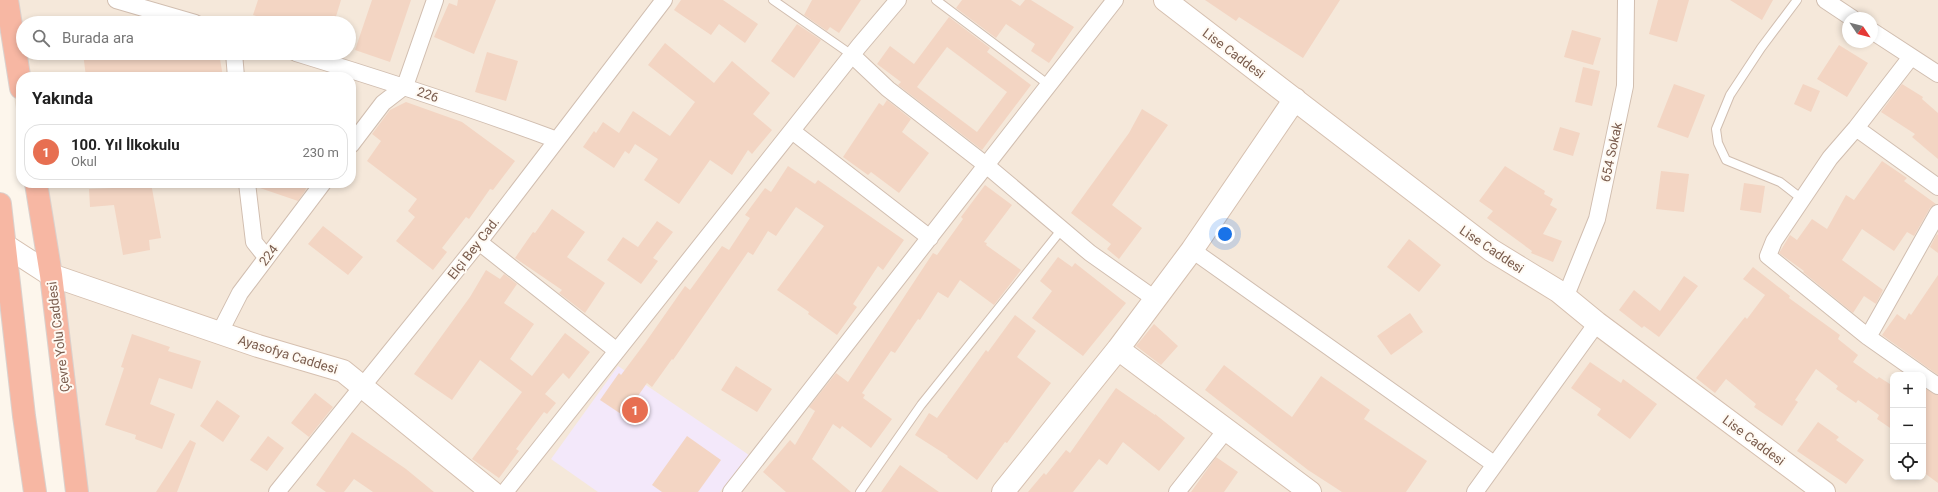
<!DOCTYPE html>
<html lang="tr">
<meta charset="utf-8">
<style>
:root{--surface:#fff;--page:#f2f2f2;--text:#222;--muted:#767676;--line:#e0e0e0;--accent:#e76f51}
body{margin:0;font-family:Roboto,sans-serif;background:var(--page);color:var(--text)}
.controls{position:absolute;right:12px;bottom:12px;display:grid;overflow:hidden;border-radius:8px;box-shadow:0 2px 6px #0003}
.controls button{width:36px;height:36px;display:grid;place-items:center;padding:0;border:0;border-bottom:1px solid var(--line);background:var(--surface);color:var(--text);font:20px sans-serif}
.compass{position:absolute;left:1842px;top:12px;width:36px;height:36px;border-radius:50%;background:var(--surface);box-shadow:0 2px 6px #0003;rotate:125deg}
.you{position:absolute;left:1225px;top:234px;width:14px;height:14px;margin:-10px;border:3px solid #fff;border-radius:50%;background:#1a73e8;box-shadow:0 0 0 6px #1a73e833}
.badge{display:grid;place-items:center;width:26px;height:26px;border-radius:50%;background:var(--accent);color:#fff;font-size:13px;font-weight:700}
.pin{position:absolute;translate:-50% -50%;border:2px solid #fff;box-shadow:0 1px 4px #0006}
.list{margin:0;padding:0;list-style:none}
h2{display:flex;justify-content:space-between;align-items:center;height:52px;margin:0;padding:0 16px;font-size:17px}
h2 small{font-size:13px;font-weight:400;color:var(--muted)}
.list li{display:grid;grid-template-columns:26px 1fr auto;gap:12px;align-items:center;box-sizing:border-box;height:56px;margin:0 8px 8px;padding:0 8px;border:1px solid var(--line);border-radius:16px}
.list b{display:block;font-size:15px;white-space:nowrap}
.list p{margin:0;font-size:13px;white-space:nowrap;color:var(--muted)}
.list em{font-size:13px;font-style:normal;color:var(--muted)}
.icon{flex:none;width:22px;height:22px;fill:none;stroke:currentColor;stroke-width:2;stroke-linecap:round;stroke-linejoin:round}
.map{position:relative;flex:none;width:1938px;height:492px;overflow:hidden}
.search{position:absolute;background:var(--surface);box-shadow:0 2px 6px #0003;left:16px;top:16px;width:340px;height:44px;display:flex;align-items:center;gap:10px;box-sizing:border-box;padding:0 14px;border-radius:22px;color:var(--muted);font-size:15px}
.panel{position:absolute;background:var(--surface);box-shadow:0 2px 6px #0003;left:16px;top:72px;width:340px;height:116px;border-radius:16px}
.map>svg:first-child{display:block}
.residential{fill:#f5e8da;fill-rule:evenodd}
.education{fill:#f3e8fa}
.building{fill:#f3d5c3;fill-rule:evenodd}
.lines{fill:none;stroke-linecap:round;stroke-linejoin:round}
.lane-casing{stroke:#d1beb0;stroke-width:10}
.street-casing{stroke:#d1beb0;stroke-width:18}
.secondary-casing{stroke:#d6c0b0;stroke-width:24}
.highway-casing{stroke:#dad1cd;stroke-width:24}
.lane{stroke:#fff;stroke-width:8}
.street{stroke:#fff;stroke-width:16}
.secondary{stroke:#fff;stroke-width:22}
.highway{stroke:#f7b7a3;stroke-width:22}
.labels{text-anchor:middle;stroke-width:4;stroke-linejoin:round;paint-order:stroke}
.street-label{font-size:13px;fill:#7a5c4d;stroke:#fffaf3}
</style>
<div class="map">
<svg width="1938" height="492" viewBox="0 0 1938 492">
<rect width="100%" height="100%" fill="#fdf6ec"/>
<path class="residential" d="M0,0H1938V492H78L28,183H351V77H21V140L0,10ZM1848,18H1872V42H1848ZM23,23H349V53H23ZM1893,375H1923V477H1893Z"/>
<path class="education" d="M618,366L749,455L720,492H598L551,459Z"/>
<path class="building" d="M258,0H341L334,23H276L253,15Z
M372,0H411L390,62L355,50Z
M458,0H496L474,54L434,37L449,3L457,6Z
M681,0H723L758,24L745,43L719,24L711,35L674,10Z
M812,0H861L839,33L830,27L827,31L804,15Z
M962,0H1011L1020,6L1025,0H1031L1074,27L1049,63L1031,51L1035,44L1006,24L996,38L956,8Z
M1205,0H1340L1303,58L1239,17L1236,21Z
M1658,0H1689L1677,42L1649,34Z
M1730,0H1773L1762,20Z
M949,17L990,48L987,52L1031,85L982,150L898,85L901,82L877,64L890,46L914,64ZM947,47L1007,92L977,132L917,87Z
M797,24L821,40L794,78L771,61Z
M1572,30L1601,38L1593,65L1564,57Z
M665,43L714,83L732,61L770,93L753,114L772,130L752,154L748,150L732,175L710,160L679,204L644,180L658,159L635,144L629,154L625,151L614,168L583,147L594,131L596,133L603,122L619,133L633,111L670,136L695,102L648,65Z
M1839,45L1868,63L1847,97L1817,79Z
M487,52L518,61L506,101L475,92Z
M83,53H219L223,77H86Z
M1583,67L1600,71L1592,106L1575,102Z
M1674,84L1705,95L1688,138L1657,127Z
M1803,84L1820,91L1811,112L1794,104Z
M1902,84L1923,97L1922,99L1938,113V159L1912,137L1915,134L1881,112Z
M887,100L911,119L902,132L929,153L899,193L871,172L868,175L843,157L879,103L883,106Z
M406,102L462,122L515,161L493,190L490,189L469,219L466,217L442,248L447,252L433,270L396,241L415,217L408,211L417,199L367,161L381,141L372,134L390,110Z
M1142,109L1168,125L1112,205L1142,228L1119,259L1107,249L1111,244L1071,213L1129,133Z
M1560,127L1580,133L1573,156L1553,150Z
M1882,161L1907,178L1904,181L1936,204L1930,208L1914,236L1907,232L1894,251L1862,229L1842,260L1883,290L1876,304L1864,296L1853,313L1803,272L1804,271L1779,253L1790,235L1797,240L1812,219L1827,229L1846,195L1854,200Z
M788,166L815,184L818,180L904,240L883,270L878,266L853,304L857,307L837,335L808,314L809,312L777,290L824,226L796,207L776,236L768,231L753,255L748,252L673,360L672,359L652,387L647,383L624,416L600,400L619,373L621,375L645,343L685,286L690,290L722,246L729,250L750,218L745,215L765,188L771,192Z
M1505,166L1545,191L1544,194L1553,199L1550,205L1557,209L1543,234L1562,241L1553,262L1531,253L1532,251L1487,218L1493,211L1479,201Z
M1661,171L1689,174L1684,212L1656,209Z
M112,183H151L161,238L149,240L150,250L123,255L114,205L90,207L89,189L113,188Z
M257,183H308L305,191L298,201L257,187Z
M1744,183L1765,186L1761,213L1740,210Z
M985,185L1012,205L984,242L987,243L986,245L1021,270L994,305L960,280L948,298L938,292L920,320L918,319L895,353L891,351L862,393L865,395L863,398L892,419L871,448L842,426L840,429L833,424L812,459L851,492H786L763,472L790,440L795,445L815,411L809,407L836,373L848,382L933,253L937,255L963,219L961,217Z
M552,209L585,232L567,257L605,283L585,313L559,293L562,290L515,258L533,232L535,233Z
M657,221L673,232L653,258L658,261L641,284L607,260L623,237L638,247Z
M323,226L363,257L348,275L308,244Z
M1937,234L1938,235V253L1930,247Z
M1409,239L1441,265L1419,292L1387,267Z
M1058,257L1072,267L1075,263L1126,303L1083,356L1032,318L1052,291L1040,281Z
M1753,267L1790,296L1789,298L1840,335L1838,339L1858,355L1853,362L1877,379L1879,377L1893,386V430L1877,419L1879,415L1858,400L1856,403L1836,389L1838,386L1816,369L1795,400L1798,402L1782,426L1754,407L1756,404L1726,379L1715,393L1696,378L1745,317L1747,319L1765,295L1743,279Z
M486,270L500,279L504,274L517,284L504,303L534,324L510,359L532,376L565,333L590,352L569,379L563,373L545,394L556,403L547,414L544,412L516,449L519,451L499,478L472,459L522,392L480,360L452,400L414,374L470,297Z
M1938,275V375L1882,335L1897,314L1905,320L1909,313L1911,315Z
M1684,276L1698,286L1659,337L1644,326L1642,328L1619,310L1634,290L1660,311Z
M1410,313L1423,332L1391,355L1377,336Z
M1015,315L1036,331L1017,357L1051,383L1007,443L1005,442L977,480L947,457L948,456L915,435L929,413L937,418L986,350L988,352Z
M1154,324L1178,346L1161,365L1136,346Z
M132,334L170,347L168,351L201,361L192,389L159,378L150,404L175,414L162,449L135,439L136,435L105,425L124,368L121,367Z
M1590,362L1621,383L1623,379L1657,404L1630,439L1597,415L1601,409L1571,388Z
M1224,365L1292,417L1321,376L1370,410L1364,419L1427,461L1406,492H1342L1308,470L1205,390Z
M736,366L772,389L757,412L721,390Z
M1923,387L1938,395V483L1923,472Z
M1116,388L1155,415V414L1185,438L1159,471L1123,442L1107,465L1099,459L1073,492H1028L1044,473L1046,475L1066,450L1070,453Z
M315,393L333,407L309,437L291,423Z
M217,400L240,416L223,442L200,426Z
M1818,422L1839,437L1836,440L1864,460L1846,484L1797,451Z
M352,432L406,469L434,492H373L354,479L344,492H326L316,485Z
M268,436L284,448L267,471L250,460Z
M687,436L721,460L698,492H662L652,485Z
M190,440L196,443L177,492H156Z
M1216,457L1238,472L1224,492H1191Z
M900,465L939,492H881Z"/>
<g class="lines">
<defs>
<path id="lane" d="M773,0L852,55
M936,0L1049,85
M1797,0L1761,48L1730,95L1716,129L1718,143L1726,160L1780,182L1802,199
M860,492L921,405L1062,229"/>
<path id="street" d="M116,0L195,23
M1825,0L1852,18
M1872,31L1938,74
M234,53L236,77
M296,53C384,80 471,108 557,140
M852,55L888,89L986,165L1090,253L1155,299
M1911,57L1856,128L1830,158L1774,241L1768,256L1868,337L1922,375
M1856,128L1938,187
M792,131L930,238
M351,145L383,103L405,86L435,0
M247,183L254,242L266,257
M479,242L617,351
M1192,250L1494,464
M1565,298L1597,219L1625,86L1626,0
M220,332L240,293L323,183
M1868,337L1938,213
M1923,376L1938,386
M277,492L479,242L664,0
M505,492L859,46L898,0
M731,492L1115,0
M1177,492L1226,430
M1475,492L1597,323"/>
<path id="secondary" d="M1165,0L1491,250L1558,291L1597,323L1824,492
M0,242L51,275L258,346L343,371L492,492
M1118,349L1310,492
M1003,492L1118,349L1192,250L1295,99"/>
<path id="highway" d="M7,0L21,88
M36,183L51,275L77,492
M0,204L24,416L35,492"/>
</defs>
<use href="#lane" class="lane-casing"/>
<use href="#street" class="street-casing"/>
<use href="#secondary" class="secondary-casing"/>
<use href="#highway" class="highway-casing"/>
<use href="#lane" class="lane"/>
<use href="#street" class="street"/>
<use href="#secondary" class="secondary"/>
<use href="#highway" class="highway"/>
</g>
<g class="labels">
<g class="street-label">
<text transform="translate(1234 53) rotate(37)" y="5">Lise Caddesi</text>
<text transform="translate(428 94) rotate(19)" y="5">226</text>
<text transform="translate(1611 152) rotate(-78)" y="5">654 Sokak</text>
<text transform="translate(473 248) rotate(-52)" y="5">Elçi Bey Cad.</text>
<text transform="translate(1492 249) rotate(34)" y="5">Lise Caddesi</text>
<text transform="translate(268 255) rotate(-53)" y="5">224</text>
<text transform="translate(58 337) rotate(-97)" y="5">Çevre Yolu Caddesi</text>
<text transform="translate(288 354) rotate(17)" y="5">Ayasofya Caddesi</text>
<text transform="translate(1754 440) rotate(37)" y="5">Lise Caddesi</text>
</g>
</g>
</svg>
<div class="controls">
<button>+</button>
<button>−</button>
<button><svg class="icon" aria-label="locate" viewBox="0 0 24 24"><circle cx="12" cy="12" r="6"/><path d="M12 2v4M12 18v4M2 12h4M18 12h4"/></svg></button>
</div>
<svg class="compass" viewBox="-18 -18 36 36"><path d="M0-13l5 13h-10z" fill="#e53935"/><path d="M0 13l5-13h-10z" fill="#767676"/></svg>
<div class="you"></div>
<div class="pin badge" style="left:635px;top:410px">1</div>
<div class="search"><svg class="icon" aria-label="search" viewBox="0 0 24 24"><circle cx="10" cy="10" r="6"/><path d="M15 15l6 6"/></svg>Burada ara</div>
<section class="panel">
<h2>Yakında<small></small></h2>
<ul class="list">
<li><span class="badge">1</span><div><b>100. Yıl İlkokulu</b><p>Okul</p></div><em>230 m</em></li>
</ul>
</section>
</div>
